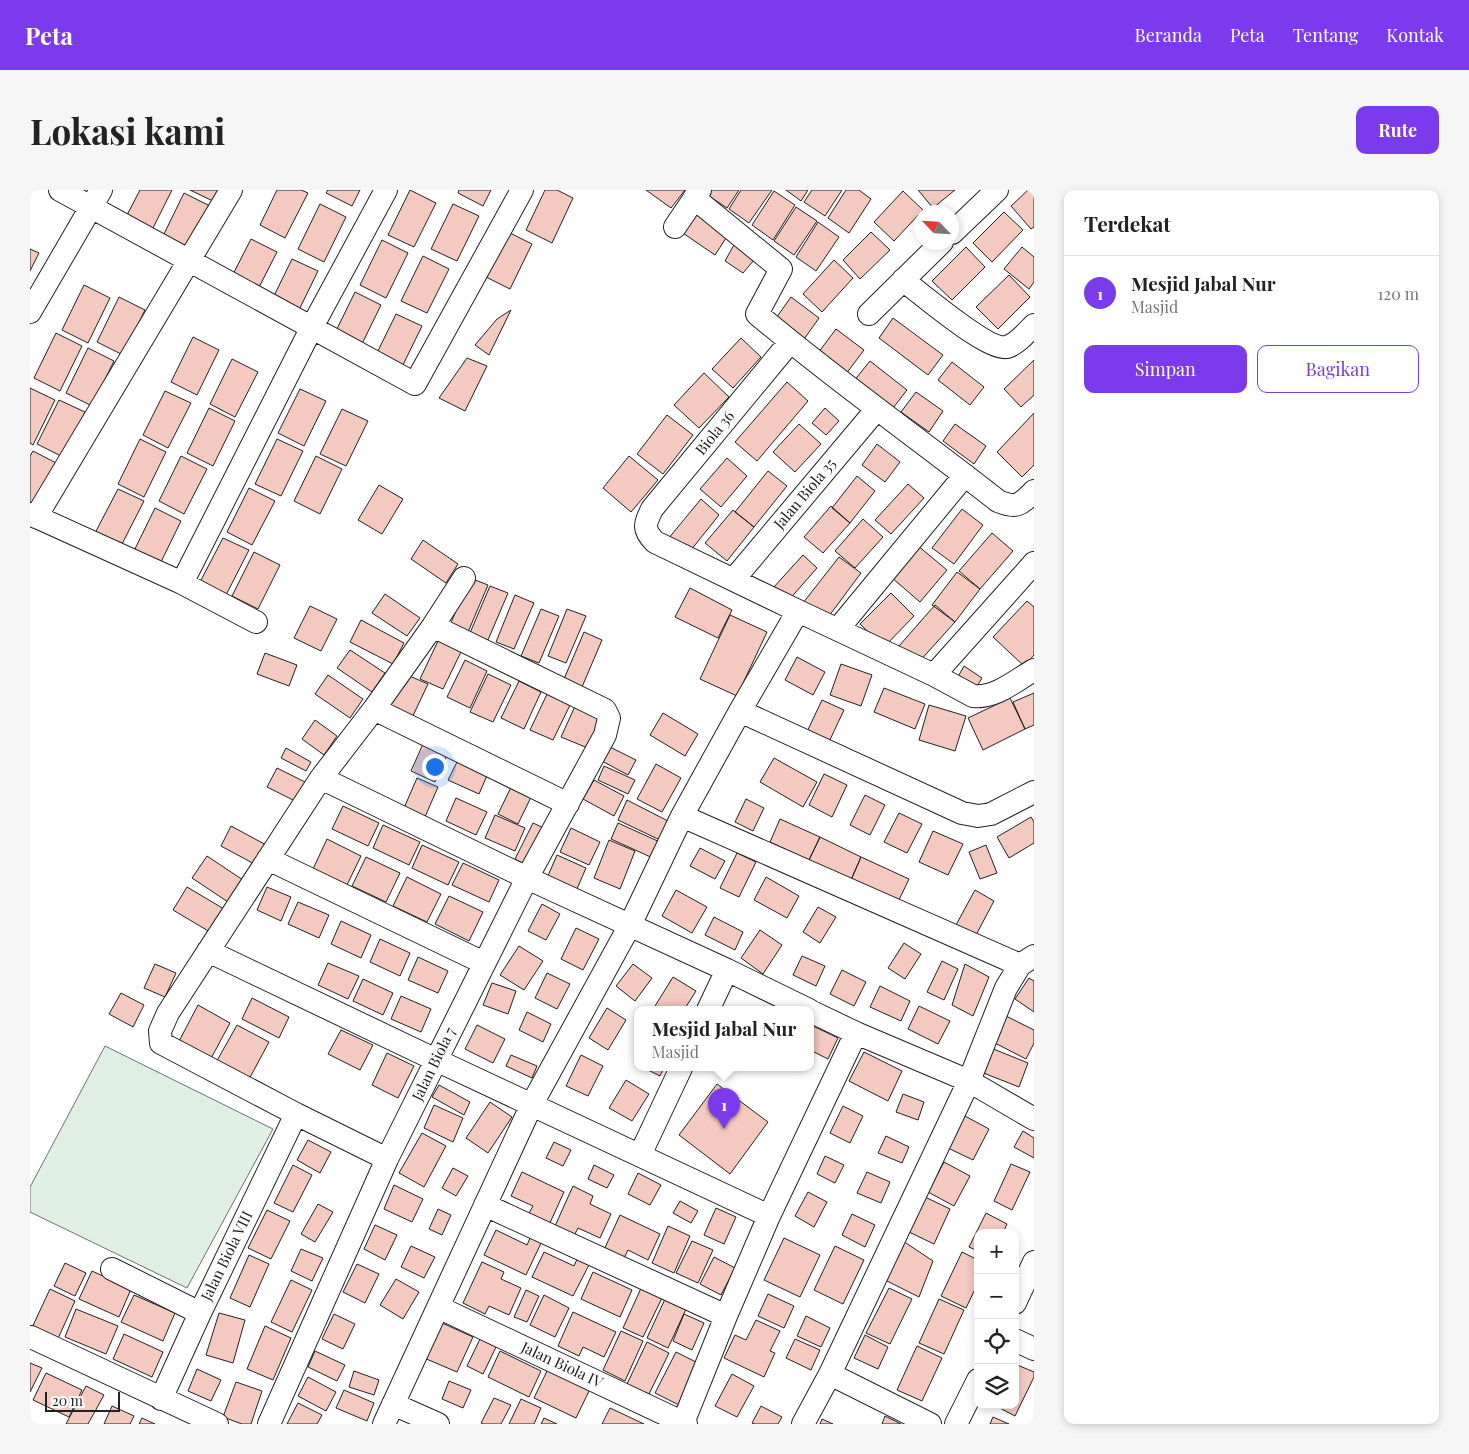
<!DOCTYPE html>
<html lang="id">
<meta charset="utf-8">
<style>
:root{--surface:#fff;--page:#f6f6f6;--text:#222;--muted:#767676;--line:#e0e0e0;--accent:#7c3aed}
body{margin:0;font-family:"Playfair Display",serif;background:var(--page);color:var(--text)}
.controls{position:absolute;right:15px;bottom:15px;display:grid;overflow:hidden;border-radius:10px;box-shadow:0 2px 8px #0003}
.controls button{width:45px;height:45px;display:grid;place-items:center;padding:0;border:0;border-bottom:1px solid var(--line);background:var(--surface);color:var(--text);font:25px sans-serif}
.compass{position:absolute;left:884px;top:15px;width:45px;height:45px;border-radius:50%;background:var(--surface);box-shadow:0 2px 8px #0003;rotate:295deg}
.scale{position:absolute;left:15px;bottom:12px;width:75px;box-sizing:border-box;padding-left:5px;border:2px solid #222;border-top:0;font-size:14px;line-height:18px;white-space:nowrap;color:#222;-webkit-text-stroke:4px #fff;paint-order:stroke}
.you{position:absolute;left:404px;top:576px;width:18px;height:18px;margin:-12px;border:4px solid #fff;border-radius:50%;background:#1a73e8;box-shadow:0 0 0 8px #1a73e833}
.badge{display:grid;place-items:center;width:32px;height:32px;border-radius:50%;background:var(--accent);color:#fff;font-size:16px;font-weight:700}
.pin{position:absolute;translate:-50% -41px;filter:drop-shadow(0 1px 2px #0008)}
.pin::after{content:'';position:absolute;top:26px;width:18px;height:15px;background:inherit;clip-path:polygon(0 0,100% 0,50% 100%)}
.popup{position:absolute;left:604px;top:816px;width:180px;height:65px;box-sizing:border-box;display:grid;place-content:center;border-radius:10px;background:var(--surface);filter:drop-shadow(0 1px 4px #0005);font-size:16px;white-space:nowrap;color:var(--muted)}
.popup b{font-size:19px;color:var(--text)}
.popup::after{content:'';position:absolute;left:50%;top:100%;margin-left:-10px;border:10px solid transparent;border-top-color:var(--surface)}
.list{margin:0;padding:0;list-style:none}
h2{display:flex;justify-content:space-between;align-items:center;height:65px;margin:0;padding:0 20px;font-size:21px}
h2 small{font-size:16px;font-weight:400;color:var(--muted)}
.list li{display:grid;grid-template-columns:32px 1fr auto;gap:15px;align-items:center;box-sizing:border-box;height:75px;padding:0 20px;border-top:1px solid var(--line)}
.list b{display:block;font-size:19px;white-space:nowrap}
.list p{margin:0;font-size:16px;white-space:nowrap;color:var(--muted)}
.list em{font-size:16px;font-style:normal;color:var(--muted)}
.actions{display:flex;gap:10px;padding:15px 20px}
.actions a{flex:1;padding:11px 0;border:1px solid var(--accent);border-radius:10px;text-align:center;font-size:18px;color:var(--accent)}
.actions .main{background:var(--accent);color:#fff}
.icon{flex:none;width:28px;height:28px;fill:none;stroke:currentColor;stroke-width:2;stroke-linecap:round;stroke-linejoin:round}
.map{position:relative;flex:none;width:1004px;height:1234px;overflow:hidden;border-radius:10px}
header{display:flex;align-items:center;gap:30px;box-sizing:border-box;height:70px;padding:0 25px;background:var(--accent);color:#fff}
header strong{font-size:24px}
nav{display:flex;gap:28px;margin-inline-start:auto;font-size:18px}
.intro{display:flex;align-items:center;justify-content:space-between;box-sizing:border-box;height:120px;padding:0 30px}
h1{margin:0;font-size:35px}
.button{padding:12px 22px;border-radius:10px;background:var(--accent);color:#fff;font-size:18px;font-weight:700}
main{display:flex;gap:30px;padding:0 30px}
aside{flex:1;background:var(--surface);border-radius:10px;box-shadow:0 2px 8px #0003}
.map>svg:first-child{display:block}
.green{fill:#e0efe3;stroke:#6f6f6f}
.building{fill:#f3c9c0;stroke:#222}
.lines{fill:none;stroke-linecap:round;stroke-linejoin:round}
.street-casing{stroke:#222;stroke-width:24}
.street{stroke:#fff;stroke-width:22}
.labels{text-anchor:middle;stroke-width:4;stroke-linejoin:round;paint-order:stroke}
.street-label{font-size:15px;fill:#222;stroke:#fff}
</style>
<header>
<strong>Peta</strong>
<nav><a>Beranda</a><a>Peta</a><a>Tentang</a><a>Kontak</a></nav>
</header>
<div class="intro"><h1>Lokasi kami</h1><a class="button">Rute</a></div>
<main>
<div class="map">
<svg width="1004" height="1234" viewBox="0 0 1004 1234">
<rect width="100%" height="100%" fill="#fff"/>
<path class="green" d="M75,856L243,939L157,1098L0,1022V997Z"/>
<path class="building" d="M110,0H142L122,40L96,27Z
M160,0H188L183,11Z
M247,0H271L278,3L255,48L230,35Z
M298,0H330L322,16L296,3Z
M380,0L406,13L384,57L358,45Z
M429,0H461L453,16L428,3Z
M515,0H527L543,8L522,53L496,40Z
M616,0H655L641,18Z
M679,0H709L697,18L676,4Z
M711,0H742L719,33L699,19Z
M756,0H778L771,11Z
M782,0H812L795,26L774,12Z
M816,0H829L841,9L819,43L798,28Z
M888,0H925L903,18Z
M998,0H1004V37L1001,39L981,16Z
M744,1L765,15L743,50L722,35Z
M873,1L893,20L864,51L844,32Z
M154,3L180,16L158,61L132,48Z
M290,14L316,27L294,72L268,59Z
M423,14L449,26L427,71L401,59Z
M766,17L787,31L764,65L744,51Z
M661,18L698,45L685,65L647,39Z
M974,22L993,40L962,72L943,53Z
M788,32L809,47L786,81L766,67Z
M476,41L502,54L480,99L454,86Z
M841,42L860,60L830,89L813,70Z
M221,49L247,62L224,107L198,94Z
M352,50L378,63L356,108L330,95Z
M705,53L724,70L713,83L695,71Z
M936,57L955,77L922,110L902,91Z
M992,57L1004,67V92L999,99L974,79Z
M0,59L9,63L0,81Z
M393,66L419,79L397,123L371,111Z
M262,69L288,81L266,126L240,114Z
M804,70L823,88L792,122L773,104Z
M979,85L1000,107L968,139L946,117Z
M54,95L80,108L58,153L32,140Z
M325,102L351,115L329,160L303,147Z
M89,107L115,120L93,165L67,152Z
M761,107L789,128L772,152L744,131Z
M481,120L459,165L445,155L467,129Z
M366,124L392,136L370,181L344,169Z
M863,128L913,165L898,185L849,148Z
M806,139L834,160L816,184L788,163Z
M26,143L52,156L30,201L4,188Z
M163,147L189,160L167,205L141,192Z
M711,148L731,167L703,198L682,179Z
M58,158L84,171L62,216L36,203Z
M437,168L457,176L435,221L409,208Z
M202,169L228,182L205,227L180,214Z
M1004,170V205L991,217L974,199Z
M840,171L877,200L860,222L823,192Z
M922,172L954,197L940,215L908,190Z
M674,183L699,207L669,238L644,215Z
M757,192L778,211L727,271L705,252Z
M0,198L25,210L3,255L0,253Z
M270,199L296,211L274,256L248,243Z
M135,201L161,213L138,258L113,245Z
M886,202L913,221L899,242L871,222Z
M29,210L55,222L33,267L7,254Z
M179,218L205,231L183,276L157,263Z
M795,218L809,231L796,245L782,233Z
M312,219L338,231L316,276L290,264Z
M1004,223V275L992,287L967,262Z
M637,225L663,245L633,284L607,264Z
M769,234L791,254L765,282L743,262Z
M925,234L956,256L944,274L913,251Z
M110,249L136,262L114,307L88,294Z
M247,249L273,261L251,306L225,294Z
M847,254L870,272L855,292L832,275Z
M3,261L28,274L0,315V266Z
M151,266L177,279L154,324L129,311Z
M286,266L312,279L290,324L264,311Z
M599,266L628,290L601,322L573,298Z
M697,268L717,286L691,317L670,299Z
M738,281L757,296L724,337L705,322Z
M827,286L845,301L820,333L802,318Z
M878,294L894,308L861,344L845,330Z
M349,295L373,309L352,344L328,330Z
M219,298L245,311L222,355L197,342Z
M88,299L114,311L91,356L65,343Z
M671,309L689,325L657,365L638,349Z
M801,316L820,333L793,363L774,347Z
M125,318L151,331L129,376L103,363Z
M932,319L953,335L924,374L902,358Z
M703,320L724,337L697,371L675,353Z
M833,329L853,347L825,378L805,361Z
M962,343L983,361L950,399L929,381Z
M193,348L219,360L196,405L170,392Z
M393,350L428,374L416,393L381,369Z
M887,355L917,380L890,412L861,387Z
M224,362L250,375L228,419L202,406Z
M773,365L787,378L758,411L743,398Z
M809,367L831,383L796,430L773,413Z
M927,382L950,399L925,432L902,415Z
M440,388L458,395L438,442L420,435Z
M460,396L478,403L458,450L440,443Z
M660,398L702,420L688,448L645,427Z
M861,403L884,426L854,457L830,434Z
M355,404L390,428L377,446L342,423Z
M485,405L504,413L484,459L466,452Z
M997,411L1004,417V465L994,476L963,447Z
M905,415L925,432L888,473L869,456Z
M280,416L307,429L291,461L264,448Z
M511,419L529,426L509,473L491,466Z
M537,419L556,426L536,473L518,466Z
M700,425L737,442L707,506L670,489Z
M331,430L374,453L363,474L320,452Z
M554,442L572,450L552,497L534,489Z
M408,451L431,462L413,499L390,489Z
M320,460L355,483L342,502L307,478Z
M235,463L267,475L259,496L227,484Z
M767,467L795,482L783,505L755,490Z
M435,470L457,481L440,518L417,507Z
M811,474L842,485L831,516L800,505Z
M934,476L952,488L943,503L925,492Z
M375,484L398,494L380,532L357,521Z
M458,484L481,495L463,532L440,522Z
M298,485L333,509L320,528L285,504Z
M489,491L511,502L494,539L471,528Z
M854,498L895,514L885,539L844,522Z
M518,502L541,513L523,550L500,540Z
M1004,503V535L995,539L983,512Z
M980,508L995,539L953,560L938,528Z
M792,510L814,520L797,556L775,546Z
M546,514L574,526L560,559L531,547Z
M899,515L936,526L925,561L889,550Z
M633,523L668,544L655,566L620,545Z
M285,530L307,546L294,565L272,549Z
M396,547L420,558L405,592L381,581Z
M578,556L606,570L598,585L570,570Z
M256,558L281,572L276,581L251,568Z
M429,568L459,581L449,604L418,590Z
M744,568L787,592L773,617L730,592Z
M626,574L651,588L632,622L607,609Z
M574,576L605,590L598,604L568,590Z
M247,578L279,594L269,613L237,597Z
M794,584L817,595L802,627L779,615Z
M387,588L408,597L395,627L374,618Z
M564,590L594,606L584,626L553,609Z
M484,591L504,601L488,634L468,624Z
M835,605L855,615L840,645L820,635Z
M426,608L457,622L446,645L416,631Z
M716,609L734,618L723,641L705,632Z
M597,610L640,632L632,651L588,630Z
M313,616L349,633L338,656L302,639Z
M869,623L892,634L877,663L854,652Z
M465,625L495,638L485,661L455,648Z
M1001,627L1004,632V653L979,668L967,647Z
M750,629L790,647L779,670L740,652Z
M503,633L518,640L500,677L485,669Z
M588,633L632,653L625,669L581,649Z
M353,635L390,652L379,675L343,658Z
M201,636L238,656L228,676L191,656Z
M541,638L570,652L559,675L530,662Z
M903,641L933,654L918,685L889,672Z
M790,647L831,667L821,690L779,670Z
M297,649L331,666L317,695L283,679Z
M579,650L605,661L590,699L564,688Z
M392,655L429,672L418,695L382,678Z
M956,655L967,683L950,689L939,662Z
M670,658L695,671L685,689L660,676Z
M707,663L726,672L709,707L690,698Z
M527,665L556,678L546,701L517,688Z
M177,666L216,692L201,714L162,688Z
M336,667L370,683L356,712L322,696Z
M831,667L879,689L868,712L821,690Z
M433,673L469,690L459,712L422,695Z
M377,687L411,704L397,732L363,716Z
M736,687L769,706L757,728L724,710Z
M157,697L194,719L180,742L143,720Z
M237,697L261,707L251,731L227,720Z
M646,700L677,717L662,743L632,726Z
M945,700L964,711L946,745L926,735Z
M419,706L453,722L439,751L405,734Z
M268,712L299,725L289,748L258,734Z
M512,714L530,724L516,750L498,741Z
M788,717L806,727L790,753L773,742Z
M684,727L713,742L705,760L675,745Z
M311,731L341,745L331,768L301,754Z
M546,738L569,749L553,780L531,769Z
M730,740L752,755L733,784L711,768Z
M350,749L380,763L370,786L340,772Z
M874,753L891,764L875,789L858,778Z
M489,756L513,771L494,800L470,785Z
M772,766L795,776L786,796L763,785Z
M388,767L418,781L408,803L378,790Z
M912,771L928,779L914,810L897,802Z
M298,773L329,786L318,809L288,795Z
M125,774L146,783L135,807L114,798Z
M603,774L622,788L605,811L586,796Z
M935,774L959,787L943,826L922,815Z
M812,780L836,792L824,816L800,804Z
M517,783L540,794L527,819L505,808Z
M643,787L666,801L654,820H631L625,816Z
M999,788L1004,791V822L985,809Z
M333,789L363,803L353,825L323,811Z
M462,793L486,801L478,824L453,815Z
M850,796L880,811L871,831L840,817Z
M91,803L114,815L103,837L79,824Z
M371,806L401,819L391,842L361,829Z
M222,808L259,827L249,848L212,829Z
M168,815L200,833L178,874L146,857Z
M889,816L920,831L908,854L878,839Z
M577,818L596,830L578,860L559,848Z
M497,822L521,834L513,852L489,840Z
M976,826L1004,840V853L996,869L963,852Z
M207,835L239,852L217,893L184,876Z
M447,835L475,849L463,873L435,859Z
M781,835L808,848L798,869L780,860Z
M311,840L343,855L330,880L298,864Z
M961,858L998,873L989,897L951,882Z
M834,862L872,881L858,911L819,891Z
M357,863L384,876L368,908L342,895Z
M481,865L507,876L502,888L476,876Z
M551,865L573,876L558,906L536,896Z
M614,878H634L630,886Z
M596,890L619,904L602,931L579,918Z
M687,894L738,932L700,984L649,945Z
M409,895L440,912L434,925L402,907Z
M873,904L894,912L888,930L866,922Z
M460,912L482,927L458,963L436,948Z
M404,915L433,928L423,952L394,938Z
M813,916L833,926L820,953L800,943Z
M935,926L959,939L943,970L918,958Z
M993,941L1004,948V968L984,957Z
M392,943L416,956L394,997L369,983Z
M856,946L879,957L872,973L848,963Z
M278,950L301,962L290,983L267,970Z
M524,952L541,960L533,976L516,968Z
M795,966L814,975L805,993L787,984Z
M914,972L940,986L924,1016L898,1002Z
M981,974L1000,982L982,1020L964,1011Z
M263,975L282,985L263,1022L244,1013Z
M564,975L584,985L577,998L558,989Z
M423,978L438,986L426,1006L412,998Z
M492,982L534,1002L519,1035L498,1025L503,1016L481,1006Z
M837,982L860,992L851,1013L827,1003Z
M608,983L631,995L620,1015L598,1004Z
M364,995L393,1009L382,1032L354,1019Z
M543,996L563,1006L560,1014L581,1024L570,1048L548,1038L544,1046L525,1036Z
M778,1002L797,1012L784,1037L765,1026Z
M895,1007L920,1019L904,1054L879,1042Z
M650,1011L668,1021L661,1033L643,1023Z
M288,1014L303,1022L285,1052L271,1044Z
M686,1018L706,1027L694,1054L674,1045Z
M408,1019L421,1025L412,1045L399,1039Z
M237,1020L260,1031L241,1069L218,1058Z
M956,1023L977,1034L973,1043H948V1061L939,1057Z
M822,1024L845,1035L835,1057L812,1045Z
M590,1025L630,1044L618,1070L598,1060L593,1070L573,1062Z
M345,1035L367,1045L355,1070L334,1059Z
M638,1036L660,1046L644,1083L622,1073Z
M466,1040L497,1055L501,1046L512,1051L496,1085L454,1065Z
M754,1048L790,1065L770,1107L734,1090Z
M662,1051L683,1060L668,1093L646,1083Z
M873,1051L903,1071L889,1107L851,1088Z
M381,1056L405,1067L394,1088L371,1077Z
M805,1056L834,1070L813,1114L784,1100Z
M271,1059L293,1068L282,1091L261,1081Z
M514,1062L544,1076L548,1067L560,1073L543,1106L502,1087Z
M932,1062L948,1070V1093L936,1118L911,1106Z
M219,1065L239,1074L220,1117L200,1108Z
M684,1067L705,1078L691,1105L670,1094Z
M452,1072L474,1082L471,1089L491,1098L479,1125L459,1116L455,1124L433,1113Z
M35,1073L56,1083L45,1106L24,1096Z
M327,1074L349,1084L335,1113L313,1102Z
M62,1081L101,1099L89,1127L49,1109Z
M563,1082L602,1100L590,1127L551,1109Z
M366,1089L389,1102L373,1129L350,1115Z
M261,1090L282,1100L262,1142L241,1132Z
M612,1096L633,1106L613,1147L593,1138Z
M859,1098L882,1109L860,1154L836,1143Z
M20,1099L45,1111L26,1153L0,1142Z
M496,1100L509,1106L497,1132L484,1127Z
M738,1104L764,1116L754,1138L728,1126Z
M104,1105L145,1123L133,1151L91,1132Z
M514,1105L539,1118L525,1147L500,1135Z
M635,1109L656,1119L638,1158L617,1148Z
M909,1109L934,1120L914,1164L889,1153Z
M46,1119L88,1136L76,1164L35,1147Z
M543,1122L586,1142L574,1167L553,1157L549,1166L528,1156Z
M189,1123L215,1130L203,1173L176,1165Z
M304,1124L325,1134L313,1159L292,1149Z
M654,1124L674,1133L662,1160L643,1151Z
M776,1126L800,1138L791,1157L767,1146Z
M726,1130L750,1141L740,1161L745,1163L734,1187L694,1168L705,1145L716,1150Z
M410,1132L443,1147L427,1182L394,1168Z
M235,1136L261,1148L243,1190L217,1179Z
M591,1141L613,1151L595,1191L573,1180Z
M94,1144L133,1162L122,1187L83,1169Z
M835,1145L858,1157L848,1179L824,1168Z
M450,1149L466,1157L453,1184L437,1176Z
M765,1149L790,1160L781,1180L756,1168Z
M617,1152L639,1163L619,1204L597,1194Z
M887,1156L912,1168L892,1211L867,1200Z
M285,1161L315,1175L307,1191L278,1177Z
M470,1161L511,1181L499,1207L458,1187Z
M646,1162L672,1175L651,1216L625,1203Z
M0,1173L12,1178L0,1202Z
M985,1174L1004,1182V1187L985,1226L964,1215H985Z
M167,1179L191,1190L181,1211L158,1201Z
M518,1179L560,1199L546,1228L504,1208Z
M324,1181L349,1190L344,1205L319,1197Z
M16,1183L52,1200L39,1227L3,1210Z
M702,1184L724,1196L707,1227L685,1216Z
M278,1187L306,1202L296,1221L268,1206Z
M419,1191L441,1200L433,1218L412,1209Z
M206,1192L232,1201L221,1234H212L193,1227Z
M56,1196L74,1205L58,1234H36Z
M314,1200L344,1213L337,1231L306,1218Z
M464,1208L481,1215L471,1234H453L451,1233Z
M491,1209L511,1218L504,1234H479Z
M268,1213L292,1225L287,1234H257Z
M82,1216L104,1226L100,1234H74Z
M731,1216L752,1227L748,1234H725L722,1233Z
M580,1218L614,1234H572Z
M855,1226L871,1234H852Z
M963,1227L979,1234H960Z
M112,1228L125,1234H109Z
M514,1228L527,1234H511Z
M792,1229L803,1234H790Z"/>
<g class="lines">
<defs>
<path id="street" d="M30,0L385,194L492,0
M664,8L751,79L727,124C805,190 888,248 968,311C987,319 990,315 1004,301
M645,37L670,0
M922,43L967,0
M873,90C890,103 958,161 977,157C987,154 997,142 1004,135
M0,122L71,0
M839,124L912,52
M0,324L150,392L226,432
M6,327L201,0
M704,389L846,220
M152,393L282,137L356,0
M768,421L904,485L943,506C965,509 986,490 1004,480
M808,439L935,285
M904,485L1004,373
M344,519L403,436L434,388
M710,521L932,623L948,626L961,624L1004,602
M291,588L497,688L697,780L779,820
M652,626L990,775
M238,669L454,773
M178,761L406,870L739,1026L826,843
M678,820L697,780
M780,821L826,843L939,891L1004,929
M610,965L651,878
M357,969L266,924L131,853L130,841L138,823L291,588L344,519L538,614
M455,1015L696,1126
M82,1079L170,1123
M985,1113L1004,1072
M408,1117L656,1234
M1,1147L187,1234
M985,1150L1004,1159
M800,1184L900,1234
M131,1209L170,1123L266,924
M363,1214L408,1234
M653,1233L696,1126L739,1026
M239,1234L357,969L497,688L575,545L579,528L575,520L403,436
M354,1234L502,914L600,735L652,626L710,521L768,421L625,352C612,339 615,334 622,319L760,152
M773,1234L800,1184L939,891L976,798L990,775L1004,766
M926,1234L948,1190"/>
</defs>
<use href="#street" class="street-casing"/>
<use href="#street" class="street"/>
</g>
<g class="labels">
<g class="street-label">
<text transform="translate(685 243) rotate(-51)" y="5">Biola 36</text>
<text transform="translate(775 304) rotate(-50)" y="5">Jalan Biola 35</text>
<text transform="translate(404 874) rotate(-64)" y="5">Jalan Biola 7</text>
<text transform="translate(197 1066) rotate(-64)" y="5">Jalan Biola VIII</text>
<text transform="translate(532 1175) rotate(25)" y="5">Jalan Biola IV</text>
</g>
</g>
</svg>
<div class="controls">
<button>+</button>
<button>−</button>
<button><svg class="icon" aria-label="locate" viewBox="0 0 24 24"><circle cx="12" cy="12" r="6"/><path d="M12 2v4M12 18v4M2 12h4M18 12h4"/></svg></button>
<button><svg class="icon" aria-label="layers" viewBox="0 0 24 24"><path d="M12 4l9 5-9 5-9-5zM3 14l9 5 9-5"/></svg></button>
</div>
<svg class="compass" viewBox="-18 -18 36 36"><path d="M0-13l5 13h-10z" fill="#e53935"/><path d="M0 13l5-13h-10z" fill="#767676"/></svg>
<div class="scale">20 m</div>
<div class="you"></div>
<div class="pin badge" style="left:694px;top:939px">1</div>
<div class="popup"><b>Mesjid Jabal Nur</b>Masjid</div>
</div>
<aside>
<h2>Terdekat<small></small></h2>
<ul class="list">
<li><span class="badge">1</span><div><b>Mesjid Jabal Nur</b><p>Masjid</p></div><em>120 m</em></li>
</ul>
<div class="actions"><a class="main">Simpan</a><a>Bagikan</a></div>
</aside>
</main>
